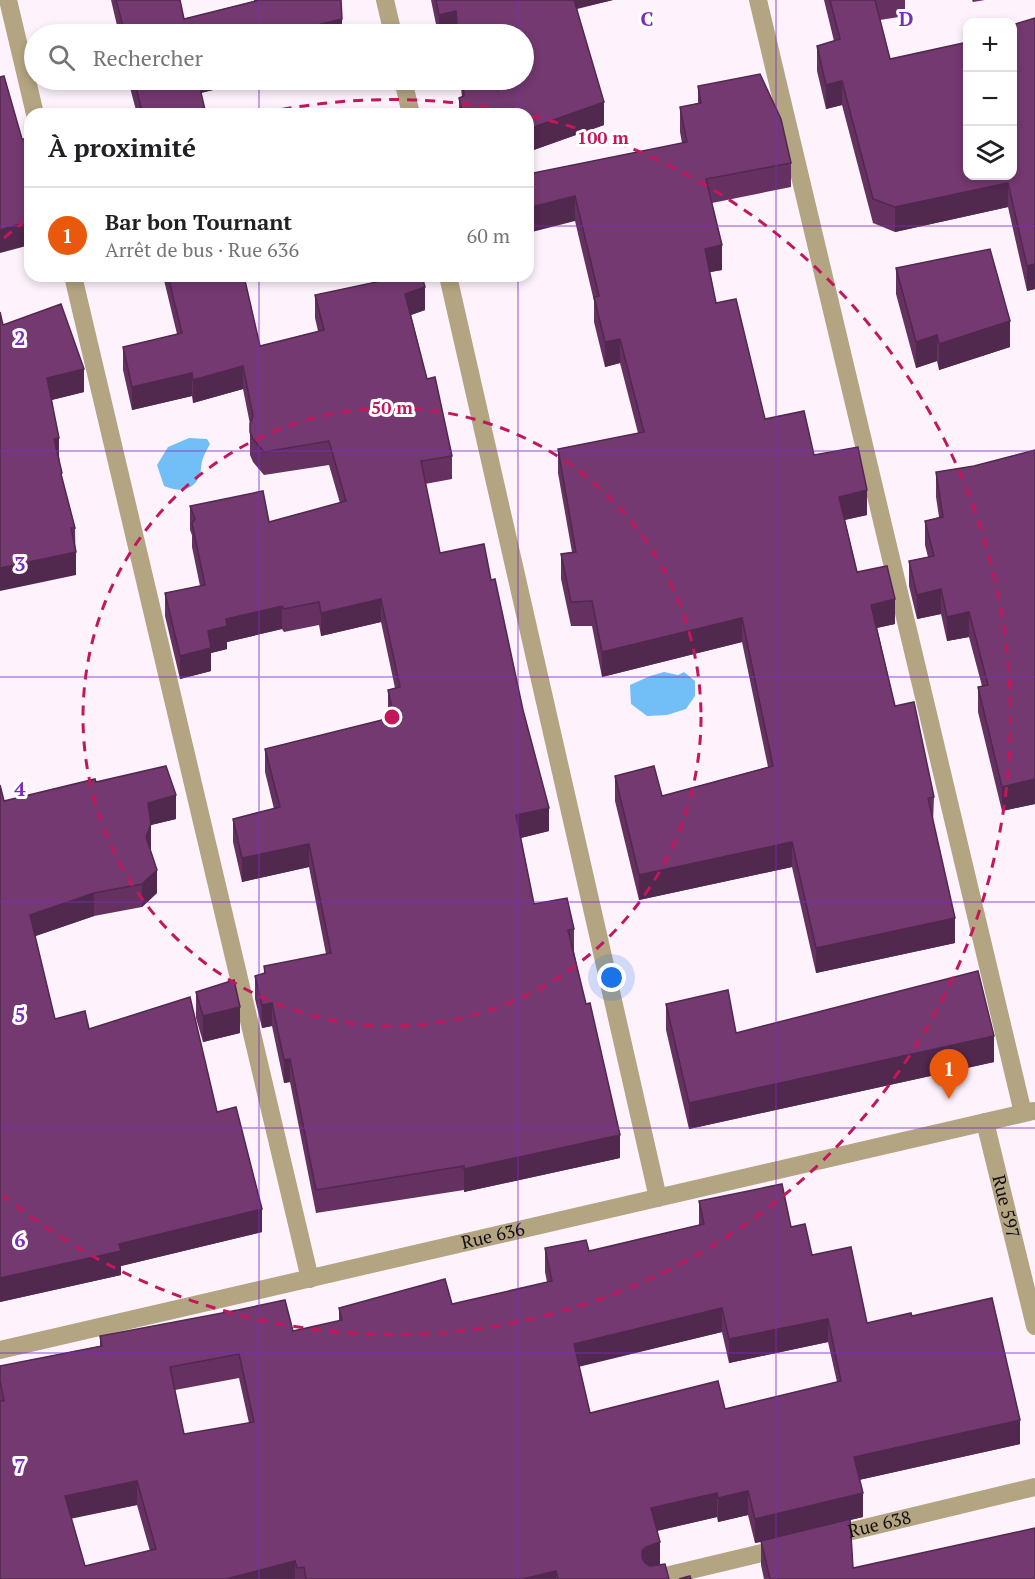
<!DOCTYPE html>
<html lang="fr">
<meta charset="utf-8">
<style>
:root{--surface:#fff;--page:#f6f6f6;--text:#202124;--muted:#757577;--line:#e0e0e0;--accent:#ea580c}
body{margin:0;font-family:"PT Serif",serif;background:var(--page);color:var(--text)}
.controls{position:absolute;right:18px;top:18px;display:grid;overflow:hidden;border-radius:12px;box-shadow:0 3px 9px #0003}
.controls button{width:54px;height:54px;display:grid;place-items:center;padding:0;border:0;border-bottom:2px solid var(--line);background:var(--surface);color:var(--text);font:30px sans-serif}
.you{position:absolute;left:612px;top:978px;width:21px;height:21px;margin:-15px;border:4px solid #fff;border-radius:50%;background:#1a73e8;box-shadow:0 0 0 9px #1a73e833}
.badge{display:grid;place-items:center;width:39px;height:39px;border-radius:50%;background:var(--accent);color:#fff;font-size:20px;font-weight:700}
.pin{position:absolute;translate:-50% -50px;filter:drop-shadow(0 2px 3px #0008)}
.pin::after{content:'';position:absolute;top:32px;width:21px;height:18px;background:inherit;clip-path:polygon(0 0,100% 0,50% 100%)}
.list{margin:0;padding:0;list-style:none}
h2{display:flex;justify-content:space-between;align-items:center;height:78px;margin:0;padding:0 24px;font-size:26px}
h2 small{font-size:20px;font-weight:400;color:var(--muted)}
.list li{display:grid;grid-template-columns:39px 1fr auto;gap:18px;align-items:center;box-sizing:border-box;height:96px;padding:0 24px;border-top:2px solid var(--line)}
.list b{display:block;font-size:22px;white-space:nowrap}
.list p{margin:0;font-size:20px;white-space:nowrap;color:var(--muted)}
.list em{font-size:20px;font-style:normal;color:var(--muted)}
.icon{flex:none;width:33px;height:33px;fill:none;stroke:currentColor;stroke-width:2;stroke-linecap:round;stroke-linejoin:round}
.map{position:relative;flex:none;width:1035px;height:1579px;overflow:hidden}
.search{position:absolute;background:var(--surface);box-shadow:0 3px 9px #0003;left:24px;top:24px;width:510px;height:66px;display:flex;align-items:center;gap:15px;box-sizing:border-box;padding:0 21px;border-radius:33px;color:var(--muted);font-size:22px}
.panel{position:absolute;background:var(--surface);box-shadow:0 3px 9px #0003;left:24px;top:108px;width:510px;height:174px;border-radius:18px}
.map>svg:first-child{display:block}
.water{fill:#72bff7}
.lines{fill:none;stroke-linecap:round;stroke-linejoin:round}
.minor{stroke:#b3a482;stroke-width:18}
.wall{fill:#643160;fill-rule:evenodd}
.shaded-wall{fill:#51284e}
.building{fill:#743970;stroke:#51284e;stroke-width:1.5;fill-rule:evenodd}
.grid{fill:none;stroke:#7b2cbf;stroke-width:1.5;stroke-opacity:0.55}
.ring{fill:none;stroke:#c2185b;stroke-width:3;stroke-dasharray:10 8}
.labels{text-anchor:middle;stroke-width:6;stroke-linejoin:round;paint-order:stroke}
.street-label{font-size:18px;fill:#140e13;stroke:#fff}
.grid-label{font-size:20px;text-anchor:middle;font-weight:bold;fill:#7b2cbf;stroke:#fff;stroke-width:6;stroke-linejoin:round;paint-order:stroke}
.centre{fill:#c2185b;stroke:#fff;stroke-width:3}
.ring-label{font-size:18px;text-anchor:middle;font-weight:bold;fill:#c2185b;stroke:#fff;stroke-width:6;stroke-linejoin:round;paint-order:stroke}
</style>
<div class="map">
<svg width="1035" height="1579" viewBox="0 0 1035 1579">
<rect width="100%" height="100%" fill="#fef3fd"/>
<path class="water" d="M189,438L207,439L210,444C207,449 204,455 202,461C201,466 201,471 200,475C193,492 179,492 164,486L157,465L168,447Z
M664,672L678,675L684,672L695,681V696L686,709L667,715L647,716L631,704L630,685L650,676Z"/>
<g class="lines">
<g class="minor">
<path d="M8,0L35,114"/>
<path d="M385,0L393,34"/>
<path d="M758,0L1023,1113"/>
<path d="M403,80L411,114"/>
<path d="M73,276L310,1279"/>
<path d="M448,276L658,1198"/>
<path id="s1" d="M985,1122L1035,1326"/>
<path id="s2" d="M0,1350L1033,1111"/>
<path id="s3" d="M827,1537L1035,1487"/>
<path d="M653,1579L783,1548"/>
</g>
</g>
<path class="wall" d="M111,0H180L184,19L254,1V0H341L342,34H119Z
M431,0H613L577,9L604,125L528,152V114H459V98L462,97L460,80H524V34H438Z
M824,0H905V16L880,20L890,59L968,176L1035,18V289L1027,291L1008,207L895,232L873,223L842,105L826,109L817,71V46L834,41Z
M972,0H985L973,2Z
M128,80H238V84L201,93L206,114H137Z
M698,86L791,163V187L712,203L722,270L710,272L716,303L765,419L814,455L867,515L845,520L857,572L895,624L877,628L895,706L934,797L933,822L955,943L816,973L792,867L639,900L615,801V776L662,796L768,767L742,642L602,677L592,626H571L561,579V554L572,552L558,473V449L638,433L620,363L605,367L594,322V301L575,221L528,174L682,143L680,132V107L698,103Z
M896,268L1010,347L939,370L937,361L916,368L896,294Z
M163,276H244L260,346L318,331L315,318V295L380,281V276H422L425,310L411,315L427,379L452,456V479L425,484L440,553L491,580L549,831L521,838L534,904L574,929V952L620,1158L464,1192V1190L316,1213L290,1082L284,1083L272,1026L262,1028L255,999V976L264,974V966L326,954L309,867L242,882L233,842V819L274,809L265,772V749L389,718L388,713V690L395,688L381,622L321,636L319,625L284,632L282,629L227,642V649L211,653V671L180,679L165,616V593L200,586L192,547V535L190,530V506L269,522L340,503L329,465L264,475L253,462L250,455V424L243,389L193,403L192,396L132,410L123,370V347L177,334Z
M3,325L84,392L52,400L62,479L75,528L76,575Z
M1035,450V804L1002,811L978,712V687L982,686L969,637L947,641L941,614L917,619L909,586V561L928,557L925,545V521L939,517L936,497V472L974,466Z
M96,782L176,819L151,825V848L150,850L157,893L142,907L94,916L35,936L55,1019L89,1029L217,1112L262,1232L121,1266V1275L0,1302V785L4,801Z
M196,992L240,1033L203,1042L196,1018Z
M666,1004L736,1033L994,1062L689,1129L666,1030Z
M699,1201L791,1227L812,1255L867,1323L912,1316L1020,1444L859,1480L863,1517L850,1520L853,1568L1035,1579H764L761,1565V1542L755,1543L748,1515L718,1522L717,1517L657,1531L660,1565L669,1579H0V1366L100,1346V1336L293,1331L339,1321V1308L452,1304L547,1282L545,1272V1248L589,1251L699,1225ZM722,1332L729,1363L828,1342L837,1382L725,1409L590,1413L579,1366ZM239,1378L249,1423L184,1434L175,1390ZM137,1505L150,1551L85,1566L71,1518Z"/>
<path class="shaded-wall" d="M570,0H613L570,10Z
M456,11V34H439V15Z
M342,19V34H280Z
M196,80H238V84L196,94Z
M842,81V105L826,109V85Z
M604,102V125L528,152V129Z
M1008,183V207L895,232V207Z
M575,196V221L528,233V208Z
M30,221V245L0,253V230Z
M722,245V270L705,273V249Z
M1035,264V289L1027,291V266Z
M425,287V310L405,317V294Z
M1010,321V347L939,370V344Z
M937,335V361L916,368V342Z
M620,339V363L605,367V342Z
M243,366V389L193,403V380Z
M84,369V392L47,401V378Z
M192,373V396L132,410V387Z
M59,438V461L54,439Z
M867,490V515L839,521V497Z
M76,552V575L0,591V568Z
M941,589V614L917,619V595Z
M381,599V622L321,636V613Z
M895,599V624L871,629V605Z
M282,606V629L227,642V649L211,653V671L180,679V656L208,631L226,619Z
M969,612V637L947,641V617Z
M742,618V642L602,677V652Z
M1035,779V804L1002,811V787Z
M176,795V819L151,825V848L146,860L148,803Z
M549,808V831L516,839V815Z
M792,842V867L639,900V875Z
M309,844V867L242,882V858Z
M157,870V893L142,907V884Z
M94,893V916L30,938V915Z
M955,918V943L816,973V948Z
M272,1003V1026L262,1028V1005Z
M240,1007V1033L203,1042V1016Z
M994,1036V1062L689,1129V1103Z
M290,1059V1082L284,1083V1060Z
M620,1135V1158L464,1192V1169Z
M262,1209V1232L121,1266V1275L0,1302V1278L119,1244Z
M722,1308V1332L574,1368V1344Z
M828,1319V1342L729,1363V1339Z
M1020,1420V1444L854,1481V1457Z
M137,1481V1505L65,1520V1496Z
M748,1491V1515L718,1522V1498Z
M717,1493V1517L651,1532V1508Z
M863,1493V1517L755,1543V1519Z
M660,1542V1566L642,1575V1551L646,1547Z
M295,1561V1579H226Z
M556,1571V1579H523Z"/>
<path class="building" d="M116,0H180L184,19L260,0H341L342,19L280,34H123V26Z
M436,0H574L604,102L528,129V114H463L459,98L464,96L463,80H524V34H458L456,11L439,15Z
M830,0H875L890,59L968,42V176H1012V25L1035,18V264L1027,266L1008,183L895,207L873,199L842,81L826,85L817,46L840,39Z
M760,74L781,119L791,163L706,179L722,245L705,249L716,303L736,299L765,419L804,411L814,455L858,447L867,490L839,497L857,572L887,566L895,599L871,605L895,706L914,702L934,797L928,798L955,918L816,948L792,842L639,875L615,776L654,766L662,796L773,766L742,618L602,652L592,601L571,602L561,554L576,552L558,449L644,432L620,339L605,342L594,297L599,296L575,196L528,208V174L687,142L680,107L701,103L698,86Z
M4,76L22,139H24L30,165V221L0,230V77Z
M134,80H198L206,114H140L139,112L142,111Z
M990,249L1010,321L939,344L937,335L916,342L896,268Z
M168,276H244L260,346L324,330L315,295L386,280L385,276H422L425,287L405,294L427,379L435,377L452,456L421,461L440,553L484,544L491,580L495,579L523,710L549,808L516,815L534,904L567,898L574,929L568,930L586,1004L590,1003L620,1135L464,1169V1166L316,1190L290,1059L284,1060L272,1003L262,1005L255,976L265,973L264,966L331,953L309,844L242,858L233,819L280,807L265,749L394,717L388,690L400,687L381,599L321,613L319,602L284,609L282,606L226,619L227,626L208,631L211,648L180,656L165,593L205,585L192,523L195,519L190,506L263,491L269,522L346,501L329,441L264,452L253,439L250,432V424L253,416L243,366L193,380L192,373L132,387L123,347L182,333Z
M61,304L84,369L47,378L59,438L54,439L62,473L61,474L75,528H71L76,552L0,568V312L3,325Z
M1035,450V779L1002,787L978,687L988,685L969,612L947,617L941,589L917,595L909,561L934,556L925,521L943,517L936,472L974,466Z
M166,766L176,795L148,803L151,824L146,837L157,870L142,884L94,893L30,915L55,1019L85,1011L89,1029L190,997L217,1112L236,1107L262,1209L119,1244L121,1251L0,1278V785L4,801L95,779L96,782Z
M978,971L994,1036L689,1103L666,1004L728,990L736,1033Z
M234,980L240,1007L203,1016L196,992Z
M782,1184L791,1227L805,1224L812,1255L851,1247L867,1323L911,1313L912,1316L992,1298L1020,1420L854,1457L863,1493L755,1519L748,1491L718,1498L717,1493L651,1508L660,1542L646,1547L642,1551V1558L645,1563L650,1566L665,1564L669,1579H558L556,1571L523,1579H306L304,1567L297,1568L295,1561L226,1579H0V1401H4L0,1381V1366L102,1346L100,1336L238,1310L285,1300L293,1331L342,1320L339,1308L445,1279L452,1304L552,1281L545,1248L586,1240L589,1251L704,1224L699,1201ZM722,1308L729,1339L828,1319L841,1381L725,1409L718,1381L590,1413L574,1344ZM239,1354L254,1422L184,1434L170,1367ZM137,1481L156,1549L85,1566L65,1496Z
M850,1519L853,1568L1035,1528V1579H770L761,1541Z
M690,1576L691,1579H679Z"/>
<path class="grid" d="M259,0V34M518,0V34M776,0V1579M259,80V114M518,80V114M0,226H30M528,226H1035M259,276V1579M518,276V1579M0,451H1035M0,677H1035M0,902H1035M0,1128H1035M0,1353H1035"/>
<g class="ring">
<circle cx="392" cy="717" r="309"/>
<path d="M4 238A617 617 0 0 1 29 218M264 113A617 617 0 0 1 520 113M531 116A617 617 0 1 1 4 1196"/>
</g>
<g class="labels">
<g class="street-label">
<text dy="6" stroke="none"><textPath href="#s1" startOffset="87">Rue 597</textPath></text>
<text dy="6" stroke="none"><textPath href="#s2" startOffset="506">Rue 636</textPath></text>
<text dy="6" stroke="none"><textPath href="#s3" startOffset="54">Rue 638</textPath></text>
</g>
</g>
<g class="grid-label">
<text x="647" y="26">C</text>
<text x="906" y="26">D</text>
<text x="20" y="345">2</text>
<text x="20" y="571">3</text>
<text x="20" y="796">4</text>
<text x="20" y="1022">5</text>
<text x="20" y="1247">6</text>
<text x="20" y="1473">7</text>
</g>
<circle cx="392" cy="717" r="9" class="centre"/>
<g class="ring-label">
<text x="603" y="144">100 m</text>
<text x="392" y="414">50 m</text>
</g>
</svg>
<div class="controls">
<button>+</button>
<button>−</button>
<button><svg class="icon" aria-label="layers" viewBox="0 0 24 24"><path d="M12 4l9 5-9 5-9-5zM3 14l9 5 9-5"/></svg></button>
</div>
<div class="you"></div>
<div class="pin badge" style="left:949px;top:1099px">1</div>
<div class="search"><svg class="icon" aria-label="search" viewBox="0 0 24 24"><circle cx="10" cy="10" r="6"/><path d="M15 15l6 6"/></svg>Rechercher</div>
<section class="panel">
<h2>À proximité<small></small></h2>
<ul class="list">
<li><span class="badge">1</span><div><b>Bar bon Tournant</b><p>Arrêt de bus · Rue 636</p></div><em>60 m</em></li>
</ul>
</section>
</div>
